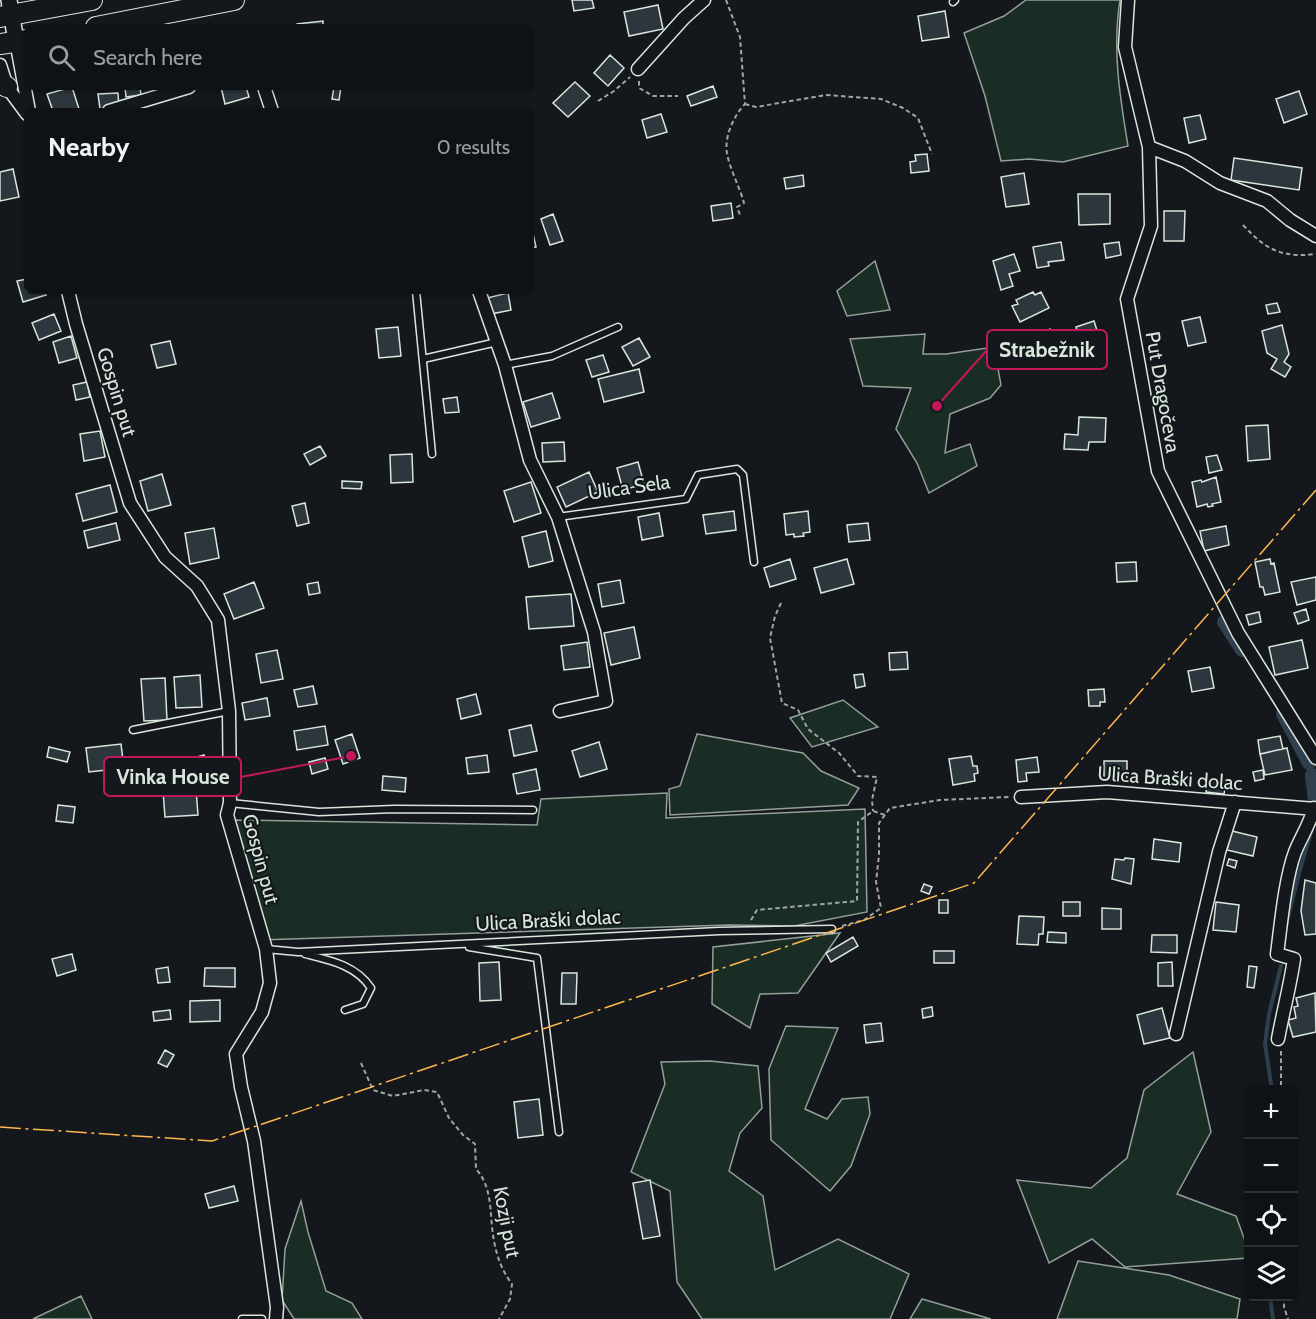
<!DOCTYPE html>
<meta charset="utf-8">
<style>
:root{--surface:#0f1215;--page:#181b1e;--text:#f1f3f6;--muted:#9b9ea0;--line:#2f3234}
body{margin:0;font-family:Cabin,sans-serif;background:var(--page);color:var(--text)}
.controls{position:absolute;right:18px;bottom:18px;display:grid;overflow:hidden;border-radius:9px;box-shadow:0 2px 4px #0004}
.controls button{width:54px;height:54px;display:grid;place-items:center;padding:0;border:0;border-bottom:2px solid var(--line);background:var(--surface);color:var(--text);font:30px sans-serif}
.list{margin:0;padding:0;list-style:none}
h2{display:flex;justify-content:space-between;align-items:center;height:78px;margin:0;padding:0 24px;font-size:26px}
h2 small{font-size:20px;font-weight:400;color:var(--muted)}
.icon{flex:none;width:33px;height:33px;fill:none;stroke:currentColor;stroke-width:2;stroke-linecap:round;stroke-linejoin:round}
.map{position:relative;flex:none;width:1316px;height:1319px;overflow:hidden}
.search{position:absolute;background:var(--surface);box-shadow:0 2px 4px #0004;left:24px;top:24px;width:510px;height:66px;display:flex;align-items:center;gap:15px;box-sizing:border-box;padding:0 21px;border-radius:9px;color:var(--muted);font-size:22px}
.panel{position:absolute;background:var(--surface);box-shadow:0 2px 4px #0004;left:24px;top:108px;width:510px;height:186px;border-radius:9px}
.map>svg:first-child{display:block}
.green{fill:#1a2d24;stroke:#939e99;stroke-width:1.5}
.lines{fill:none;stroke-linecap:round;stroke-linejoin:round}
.stream{stroke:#2f3f4d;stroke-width:4}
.canal{stroke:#2f3f4d;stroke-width:14}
.building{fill:#2c363c;stroke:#d8e6dc;stroke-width:1.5}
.service-casing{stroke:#d8e6dc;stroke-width:9}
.minor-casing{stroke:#d8e6dc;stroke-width:15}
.tertiary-casing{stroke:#d8e6dc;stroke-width:18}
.primary-casing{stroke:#d8e6dc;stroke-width:22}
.path{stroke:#9da8a2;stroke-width:2;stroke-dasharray:4.5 3;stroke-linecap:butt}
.service{stroke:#14181c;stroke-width:6}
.minor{stroke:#14181c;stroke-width:12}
.tertiary{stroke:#14181c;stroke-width:15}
.primary{stroke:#14181c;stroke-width:20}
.power{stroke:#ffb74d;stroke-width:1.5;stroke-dasharray:21 4.5 3 4.5;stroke-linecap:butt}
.labels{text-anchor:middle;stroke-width:4.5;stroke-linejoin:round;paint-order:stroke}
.street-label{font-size:20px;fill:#d8e6dc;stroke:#14181c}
.leader{fill:none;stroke:#c2185b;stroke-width:2}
.callout-dot{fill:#c2185b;stroke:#14181c;stroke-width:2}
.callout{fill:#14181c;stroke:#c2185b;stroke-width:2}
.callout-label{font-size:21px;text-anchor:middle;font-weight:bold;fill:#d8e6dc}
</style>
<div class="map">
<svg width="1316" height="1319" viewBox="0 0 1316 1319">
<rect width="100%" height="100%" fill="#14181c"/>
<path class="green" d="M1026,0H1120C1112,50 1120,97 1128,146L1063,162L1029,159L1001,161L985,96L964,33L1004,16Z
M875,261L890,310L847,316L837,291Z
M925,334L923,354H946L994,347L1001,385L990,398L950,414L945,453L970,444L977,466L929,493L917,463L896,429L911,388L863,386L850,339Z
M843,700L878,727L812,747L790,718Z
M697,734L803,753L821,771L859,788L848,805L670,815L669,789L680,786Z
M667,793L666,818L865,809L867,912L794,926L729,925L259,940L232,820L537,825L541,799Z
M840,933L798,993L760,994L750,1028L712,1004L713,947Z
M786,1026L838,1028L805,1109L827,1119L842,1099L868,1097L870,1114L851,1166L830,1191L771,1140L769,1069Z
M1193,1052L1211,1132L1177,1194L1236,1216L1248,1249V1258L1125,1267L1092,1239L1049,1263L1017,1180L1091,1188L1127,1158L1144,1090Z
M710,1061L758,1066L762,1108L740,1133L729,1171L763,1196L775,1270L838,1239L909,1274L890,1319H702L677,1282L670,1191L631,1172L665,1084L661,1062Z
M301,1201L308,1232L326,1291L352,1303L362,1319H294L282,1300L285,1249Z
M1078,1261L1169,1275L1240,1299L1237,1319H1057Z
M81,1296L92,1319H33Z
M922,1299L991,1319H910Z"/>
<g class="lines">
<path class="stream" d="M1286,926L1299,873L1312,829
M1272,1090L1265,1044L1269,1014L1281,966
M1270,1296L1273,1319"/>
<path class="canal" d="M1224,622L1242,650
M1283,714L1309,763
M1312,775L1315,801"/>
</g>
<path class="building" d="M572,0H592L594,8L574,11Z
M658,5L663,29L629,36L624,12Z
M945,11L949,37L922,41L918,16Z
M323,21V27H297V24Z
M610,55L624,68L608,86L594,73Z
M575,82L590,96L568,117L553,103Z
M713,86L717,97L691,106L687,96Z
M72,87L79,109L72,111H53L47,94Z
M125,87H140L141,95L126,97Z
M221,87H246L249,97L225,104Z
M334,87H341L339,100L332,99Z
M1299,91L1307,114L1284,123L1276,99Z
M118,93L119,107L100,109L98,94Z
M661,114L667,132L647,138L642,120Z
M1200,115L1206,139L1189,143L1184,118Z
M927,154L929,171L911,173L910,162L916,161L915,155Z
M1234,158L1302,168L1299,190L1231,180Z
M13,169L19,197L0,201V172Z
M1024,173L1029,204L1006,207L1001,177Z
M803,175L804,186L786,189L784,178Z
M1078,194H1110V224L1079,225Z
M731,203L733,218L713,221L711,206Z
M1164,211H1185L1184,241H1164Z
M553,214L563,241L550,245L541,219Z
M531,225L536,247L531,248Z
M1061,242L1064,260L1048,262L1049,266L1037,268L1033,247Z
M1119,242L1121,255L1106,258L1104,244Z
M1014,254L1020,271L1009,274L1013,286L1001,290L993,261Z
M27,279V291H44L46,295L23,302L17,281Z
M1033,292L1035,295L1041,292L1049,308L1020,322L1012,306L1018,304L1016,300Z
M508,293L511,310L491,314L487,298Z
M1277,303L1280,312L1268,314L1266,305Z
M54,314L61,331L39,340L32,323Z
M1200,317L1206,342L1188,346L1182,321Z
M1094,321L1100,340L1081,346L1076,327Z
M1282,325L1289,354L1284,362L1291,367L1285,377L1271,369L1277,359L1267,353L1262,331Z
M398,327L401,356L379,358L376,329Z
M1050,329L1060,350L1042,359L1032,339Z
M71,336L77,358L59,363L53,342Z
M639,338L650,357L633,366L622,347Z
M170,341L176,364L157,368L151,345Z
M603,355L609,372L592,377L586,360Z
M639,369L644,392L604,402L598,379Z
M87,382L90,397L76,400L73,385Z
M552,393L560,418L531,427L523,402Z
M457,397L459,412L445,413L443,399Z
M1079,417L1106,418L1105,442H1089L1088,450L1064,449L1065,434L1078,435Z
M1268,425L1270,459L1248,461L1246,426Z
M100,431L105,457L84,461L80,434Z
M564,442L565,461L543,462L542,443Z
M320,446L326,456L310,465L304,454Z
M412,454L413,482L391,483L390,455Z
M1217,455L1222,470L1209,473L1206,457Z
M638,462L644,484L623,490L617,468Z
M589,472L598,492L566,507L557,487Z
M162,474L171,505L148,511L140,481Z
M1216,477L1221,502L1212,504L1213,506L1208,507L1207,504L1197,507L1192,482L1201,480L1202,482Z
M342,481L362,482L361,489L342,488Z
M531,482L541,513L514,522L504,491Z
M110,485L117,512L83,521L76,494Z
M305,503L309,523L297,526L292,506Z
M734,511L736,530L706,534L703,515Z
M808,511L810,532L803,533L804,536L794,537V534L786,535L784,514Z
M659,513L663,536L642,540L638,517Z
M116,523L120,540L88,548L84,531Z
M868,523L870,540L849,542L847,525Z
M1226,526L1229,545L1204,551L1200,531Z
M214,528L219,558L190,564L185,533Z
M546,531L553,561L529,567L522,537Z
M790,559L796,579L770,587L764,568Z
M847,559L854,584L821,593L814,568Z
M1270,559L1271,564L1274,563L1280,592L1265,595L1263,587H1260L1255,562Z
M1136,562L1137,581L1117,582L1116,563Z
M1316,577V600L1297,605L1291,582Z
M620,580L624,603L602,607L598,584Z
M254,582L264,608L234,619L224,594Z
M318,582L320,593L309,595L307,584Z
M571,594L574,626L529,629L526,597Z
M1306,609L1309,620L1298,624L1294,613Z
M1259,612L1261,622L1249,625L1246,615Z
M634,627L640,658L611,665L604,633Z
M1302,640L1308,668L1275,675L1269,647Z
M587,642L590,667L564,670L561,646Z
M277,650L283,679L261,683L256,654Z
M907,652L908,669L890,670L889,653Z
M1210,667L1214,688L1192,692L1188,671Z
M863,674L865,686L856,688L854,675Z
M200,675L202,707L176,708L174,677Z
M165,678L167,720L144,721L141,679Z
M313,686L317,704L298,707L294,690Z
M1104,689L1105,702H1100V706H1089L1088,690Z
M476,694L481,714L461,719L457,699Z
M267,698L270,716L245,720L242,703Z
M531,725L537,751L514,756L509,730Z
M325,726L328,745L297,750L294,731Z
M352,734L360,758L343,764L335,740Z
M1280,736L1283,749L1260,754L1258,740Z
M599,742L607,769L580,777L572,751Z
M121,744L124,768L89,772L86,748Z
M49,747L70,752L67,762L47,757Z
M1287,748L1292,770L1265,775L1260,754Z
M204,755L210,778L163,791L157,769Z
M487,755L489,772L468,774L466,758Z
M971,756L973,766H977L978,773L974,774L975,781L953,785L949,759Z
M1037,757L1039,772L1026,773L1027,781L1018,782L1016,760Z
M325,758L328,769L312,774L309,762Z
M1104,761H1127V780H1104Z
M536,769L540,790L517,794L513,774Z
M1263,770L1264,779L1255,781L1253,772Z
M383,776L406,778L405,792L382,790Z
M1208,779L1226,782L1224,794L1206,792Z
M196,789L198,815L165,817L163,791Z
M58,805L75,807L73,823L56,821Z
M1232,831L1257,837L1253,856L1227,850Z
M1154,839L1181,843L1179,862L1152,859Z
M1125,858L1134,859L1131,884L1112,879L1115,859L1124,860Z
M1229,859L1237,861L1235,868L1227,865Z
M1305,880L1316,883V934L1305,935L1301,911Z
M924,884L932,887L929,894L921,891Z
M939,900H948V913H939Z
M1063,902H1080V916H1063Z
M1216,902L1239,905L1236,932L1213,930Z
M1102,908L1121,909V929H1102Z
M1019,916L1044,917L1043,934H1039L1038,945L1017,944Z
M1048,932L1066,933V943L1047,942Z
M1152,935H1177V953L1151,952Z
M853,937L858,946L831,962L826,953Z
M934,951H954V963H934Z
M72,954L76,970L57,976L52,959Z
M499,962L501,1000L480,1001L479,963Z
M1172,962L1173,986H1158V963Z
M1249,966L1257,967L1254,988L1247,987Z
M168,967L170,982L158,983L156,969Z
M205,968H235V987L204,986Z
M562,973H577L576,1004H561Z
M1315,993L1316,1032L1293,1037L1288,1020L1296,1018L1294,1007L1298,1006L1296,998Z
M220,1000V1021L190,1022V1001Z
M932,1007L933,1016L923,1018L922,1009Z
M1162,1008L1170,1038L1144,1044L1137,1015Z
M170,1010L171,1019L154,1021L153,1012Z
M881,1023L883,1041L866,1043L864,1025Z
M165,1050L174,1055L167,1067L158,1063Z
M539,1099L543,1135L518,1138L514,1102Z
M650,1180L660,1236L643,1239L633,1183Z
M234,1186L238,1201L209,1208L205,1194Z"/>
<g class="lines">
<defs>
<path id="service" d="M953,2L955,0
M416,291L432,454
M423,359L497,342
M505,365L552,356L618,327
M558,517L686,499L698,475L737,469L743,475L754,562
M133,730L229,711
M230,803L319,812L394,809L533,810
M469,947L537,958L559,1132
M266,949L298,952L719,931L832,929
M305,954C329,960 356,965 371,988L363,1004L345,1010
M242,1319H262"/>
<path id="minor" d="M1128,0L1125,47L1149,147L1151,226L1127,299L1158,471L1238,633L1316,758
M16,41L29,111
M0,65L7,87L27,114
M638,69L684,18L704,0
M264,87L272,111
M109,111L189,87
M1149,147L1185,161L1220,183L1267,201L1290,220L1316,236
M68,291L76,324L130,503L165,557L197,586L218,620L229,711L230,803L227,815L266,949L270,983L262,1012L236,1054L241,1087L254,1141L277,1307L276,1319
M479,291L505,365L530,460L558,517L594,632L606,701L560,711
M1021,797L1107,792L1316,809
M1176,1034L1219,852L1235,802
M1278,1039C1283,1012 1290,986 1294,959L1277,954C1281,924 1285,879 1295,852C1301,837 1310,824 1314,808"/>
<path id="tertiary" d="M9,0L16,41"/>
<path id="primary" d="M0,17L92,0
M96,27L234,0
M0,44L27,40
M0,83L7,87"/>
</defs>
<use href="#service" class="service-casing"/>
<use href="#minor" class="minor-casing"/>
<use href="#tertiary" class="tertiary-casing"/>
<use href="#primary" class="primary-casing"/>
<path class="path" d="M726,0L740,37L745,104C734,115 724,137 727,153C729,167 740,188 744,203L737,207L740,215
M639,81V88L653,96H678
M598,101L614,91L630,77
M745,104L756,107L826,95L881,99L903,108L918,118L932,154
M1243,225C1266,250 1282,258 1316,254
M781,603L775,616L770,638L782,703L798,710L808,729L839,753L858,776L877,777L872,800L873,811
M751,920L757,910L857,901L858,822L873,811L885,815
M842,926L864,920L881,908L876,882L879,855V823L890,808L940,800L1009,797
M1281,1051V1090
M361,1063L373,1090L393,1096L424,1090L437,1092L449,1118L463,1135L475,1144L476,1169C494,1189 489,1216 494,1241C497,1257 502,1271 512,1284L510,1299L499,1319
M1284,1296V1307L1288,1319"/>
<use href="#service" class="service"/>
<use href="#minor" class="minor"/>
<use href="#tertiary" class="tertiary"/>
<use href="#primary" class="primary"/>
<path class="power" d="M0,1127L212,1141L974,883L1316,490"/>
</g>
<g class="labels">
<g class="street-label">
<text transform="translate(117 392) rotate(73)" y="7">Gospin put</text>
<text transform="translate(1163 392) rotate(80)" y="7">Put Dragočeva</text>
<text transform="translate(629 487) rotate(-8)" y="7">Ulica Sela</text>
<text transform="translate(1170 778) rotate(4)" y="7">Ulica Braški dolac</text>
<text transform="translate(261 859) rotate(75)" y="7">Gospin put</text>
<text transform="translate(548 920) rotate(-3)" y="7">Ulica Braški dolac</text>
<text transform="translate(507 1222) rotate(79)" y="7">Kozji put</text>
</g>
</g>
<path class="leader" d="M937 406L987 350M351 756L241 777"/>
<g class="callout-dot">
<circle cx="937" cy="406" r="6"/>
<circle cx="351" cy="756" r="6"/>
</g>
<g class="callout">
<rect x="987" y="330" width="120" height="39" rx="6"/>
<rect x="104" y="757" width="137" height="39" rx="6"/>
</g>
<g class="callout-label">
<text x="1047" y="357">Strabežnik</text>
<text x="173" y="784">Vinka House</text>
</g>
</svg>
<div class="controls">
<button>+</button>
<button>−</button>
<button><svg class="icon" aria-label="locate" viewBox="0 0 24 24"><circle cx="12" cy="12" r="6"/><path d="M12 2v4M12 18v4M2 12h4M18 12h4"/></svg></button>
<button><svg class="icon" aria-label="layers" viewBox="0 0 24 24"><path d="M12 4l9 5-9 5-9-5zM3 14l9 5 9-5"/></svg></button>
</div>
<div class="search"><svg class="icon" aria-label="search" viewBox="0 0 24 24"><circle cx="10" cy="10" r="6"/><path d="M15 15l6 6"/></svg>Search here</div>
<section class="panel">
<h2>Nearby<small>0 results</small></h2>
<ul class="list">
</ul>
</section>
</div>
